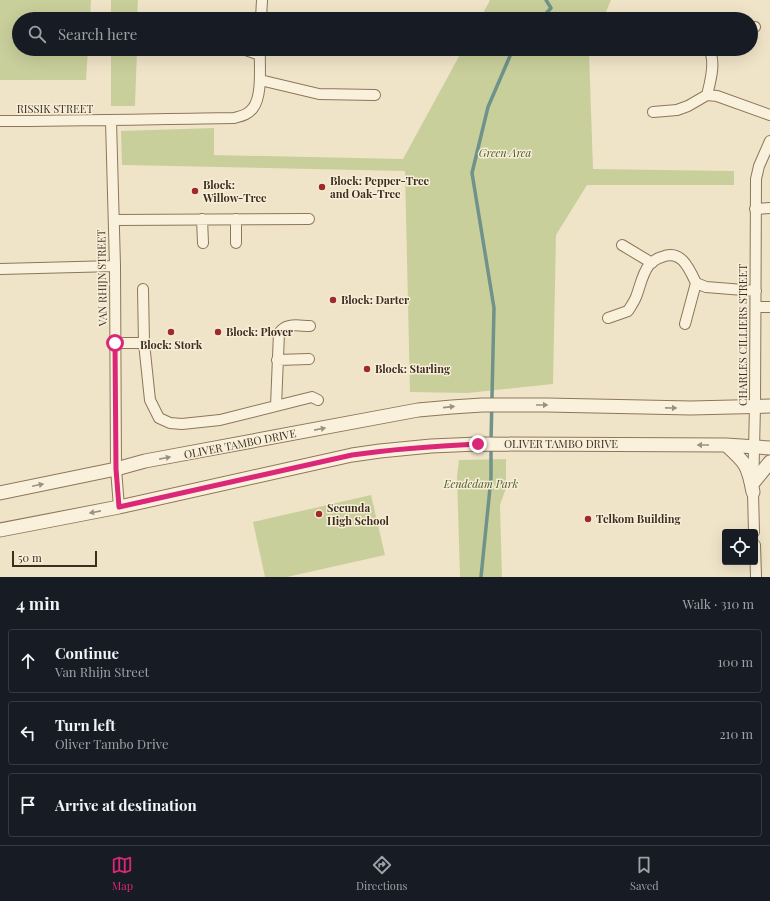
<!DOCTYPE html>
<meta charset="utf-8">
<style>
:root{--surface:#171b24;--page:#20242c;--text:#f1f3f6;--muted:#9ea1a6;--line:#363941;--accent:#db2777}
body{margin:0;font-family:"Playfair Display",serif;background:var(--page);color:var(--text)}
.controls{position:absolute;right:12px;bottom:12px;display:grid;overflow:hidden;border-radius:4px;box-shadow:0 4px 16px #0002}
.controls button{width:36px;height:36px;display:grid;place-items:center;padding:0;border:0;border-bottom:1px solid var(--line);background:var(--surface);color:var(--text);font:20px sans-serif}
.scale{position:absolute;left:12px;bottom:10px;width:85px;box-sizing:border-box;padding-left:4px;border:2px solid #3d2e20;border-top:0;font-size:11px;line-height:14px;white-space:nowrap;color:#3d2e20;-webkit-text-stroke:3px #f7eed8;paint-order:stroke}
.stop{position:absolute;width:12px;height:12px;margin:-9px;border:3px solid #db2777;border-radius:50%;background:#fff}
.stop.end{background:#db2777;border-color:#fff;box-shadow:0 1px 4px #0008}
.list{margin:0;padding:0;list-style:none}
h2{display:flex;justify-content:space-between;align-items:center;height:52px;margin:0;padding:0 16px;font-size:17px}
h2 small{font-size:13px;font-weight:400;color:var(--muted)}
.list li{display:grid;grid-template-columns:26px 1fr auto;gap:12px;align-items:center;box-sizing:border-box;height:64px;margin:0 8px 8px;padding:0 8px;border:1px solid var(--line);border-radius:4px}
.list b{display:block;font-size:15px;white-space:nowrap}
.list p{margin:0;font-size:13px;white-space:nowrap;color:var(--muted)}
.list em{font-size:13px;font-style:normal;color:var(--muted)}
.icon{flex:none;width:22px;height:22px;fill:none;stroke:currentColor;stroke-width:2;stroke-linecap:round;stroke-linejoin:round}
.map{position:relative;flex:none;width:770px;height:577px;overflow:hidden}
.search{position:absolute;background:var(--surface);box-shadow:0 4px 16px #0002;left:12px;right:12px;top:12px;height:44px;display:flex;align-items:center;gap:10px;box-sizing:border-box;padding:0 14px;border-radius:22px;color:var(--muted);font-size:15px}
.sheet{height:268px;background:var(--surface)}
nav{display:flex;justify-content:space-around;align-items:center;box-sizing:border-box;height:56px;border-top:1px solid var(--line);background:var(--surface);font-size:11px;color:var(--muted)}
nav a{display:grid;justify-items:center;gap:2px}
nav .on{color:var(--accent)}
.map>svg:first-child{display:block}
.green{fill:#c9cf9b}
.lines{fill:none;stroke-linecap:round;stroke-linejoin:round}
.stream{stroke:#6f938a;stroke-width:3.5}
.minor-casing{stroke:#8d765c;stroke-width:12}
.tertiary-casing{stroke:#8d765c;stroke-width:15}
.minor{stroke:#faf1dc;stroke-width:10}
.tertiary{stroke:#faf1dc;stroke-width:13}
.oneway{fill:#9c907e}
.route{stroke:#db2777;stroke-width:5}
.poi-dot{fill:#9e2a2b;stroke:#f7eed8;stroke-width:1.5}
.labels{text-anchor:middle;stroke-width:3;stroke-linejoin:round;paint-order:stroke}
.street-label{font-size:11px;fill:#3d2e20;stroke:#f7eed8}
.park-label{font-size:11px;font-style:italic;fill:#4d5a26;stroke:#f7eed8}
.poi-label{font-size:11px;font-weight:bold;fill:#3d2e20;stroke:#f7eed8;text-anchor:start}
</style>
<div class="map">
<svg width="770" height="577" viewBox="0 0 770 577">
<rect width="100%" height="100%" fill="#f0e4c8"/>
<path class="green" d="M0,0H91L90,19H19V49H88L86,80H0Z
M111,0H138L137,19H111Z
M490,0H611L603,19H480Z
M111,49H137L135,106H111Z
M463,49H590L589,52L593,169L734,171V185H587L556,235L553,384L468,393L410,392L405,171L122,165L121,131L214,128V155L403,159Z
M506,459V488L500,505L502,577H460L457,476L459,460Z
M371,495L385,555L287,577H265L253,522Z"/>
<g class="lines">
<path class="stream" d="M541,19L551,8L546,0
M491,441L494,308L472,173L488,107L513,49
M481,577L491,478V447"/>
<defs>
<path id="minor" d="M261,19L262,0
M751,28L755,27
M243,49L260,55
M183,50L185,49
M260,80L319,94L375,95
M707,95C710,83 717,59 708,49
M653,112L677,110L688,106L707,95L717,96L770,115
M0,121C78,121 156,119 234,118C241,116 248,115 253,108C263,95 259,65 260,49
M111,121L115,266L116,469L119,507
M755,209L770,208
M202,219L203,243
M236,219V243
M114,220L309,219
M622,245L652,263
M0,269L115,266
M143,289L144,343
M756,307H770
M608,318L628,311C631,306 634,302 636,297C640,287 642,274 649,265C652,262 657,258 662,257C681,249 689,268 696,283L706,287L756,291
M685,324L696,283
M115,343H144L150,400L159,418L170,423L182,424L220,420L312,397L318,400
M277,360L309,359
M276,406L279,333C286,322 299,326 310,326
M754,532L753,492L755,406L756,179L759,166L770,141
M755,545L756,577"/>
<path id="tertiary" d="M726,445C746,463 748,465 753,492
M753,483L770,462
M0,493L116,469L145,461L418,410L452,407L482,405H547L691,408L770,406
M0,530L119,507L352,455L380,451L431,446L478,444L726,445L770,448"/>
</defs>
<use href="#minor" class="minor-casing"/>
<use href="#tertiary" class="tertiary-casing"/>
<use href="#minor" class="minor"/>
<use href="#tertiary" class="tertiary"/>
</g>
<defs><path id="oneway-solid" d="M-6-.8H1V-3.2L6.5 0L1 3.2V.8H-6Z"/></defs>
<g class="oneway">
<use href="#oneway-solid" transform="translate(542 405)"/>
<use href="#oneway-solid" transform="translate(449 407) rotate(-6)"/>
<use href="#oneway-solid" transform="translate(671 408) rotate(1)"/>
<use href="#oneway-solid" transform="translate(320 429) rotate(-11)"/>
<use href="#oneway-solid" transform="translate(703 445) rotate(-180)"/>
<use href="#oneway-solid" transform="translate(165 458) rotate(-11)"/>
<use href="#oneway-solid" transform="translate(38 485) rotate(-12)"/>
<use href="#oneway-solid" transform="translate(95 512) rotate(169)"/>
</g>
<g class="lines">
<path class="route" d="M115,343L116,469L119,507L352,455C394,449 435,446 478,444"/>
</g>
<g class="poi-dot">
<circle cx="322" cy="187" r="4"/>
<circle cx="195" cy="191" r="4"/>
<circle cx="333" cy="300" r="4"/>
<circle cx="171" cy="332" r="4"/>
<circle cx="218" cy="332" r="4"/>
<circle cx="367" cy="369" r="4"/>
<circle cx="319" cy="514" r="4"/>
<circle cx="588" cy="519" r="4"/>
</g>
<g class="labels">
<g class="street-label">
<text x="55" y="113">RISSIK STREET</text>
<text transform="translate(102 278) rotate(-91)" y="4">VAN RHIJN STREET</text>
<text transform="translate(743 335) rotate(-90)" y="4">CHARLES CILLIERS STREET</text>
<text transform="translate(240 444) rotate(-11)" y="4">OLIVER TAMBO DRIVE</text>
<text x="561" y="448">OLIVER TAMBO DRIVE</text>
</g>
<g class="park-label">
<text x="505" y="157">Green Area</text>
<text x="481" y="488">Eendedam Park</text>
</g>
<g class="poi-label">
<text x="330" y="185">Block: Pepper-Tree<tspan x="330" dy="13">and Oak-Tree</tspan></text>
<text x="203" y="189">Block:<tspan x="203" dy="13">Willow-Tree</tspan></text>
<text x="341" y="304">Block: Darter</text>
<text x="226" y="336">Block: Plover</text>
<text x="171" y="349" text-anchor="middle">Block: Stork</text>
<text x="375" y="373">Block: Starling</text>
<text x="327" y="512">Secunda<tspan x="327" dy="13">High School</tspan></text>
<text x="596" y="523">Telkom Building</text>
</g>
</g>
</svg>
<div class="controls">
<button><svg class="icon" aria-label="locate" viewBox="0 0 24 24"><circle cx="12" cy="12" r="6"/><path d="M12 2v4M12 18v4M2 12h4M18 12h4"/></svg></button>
</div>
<div class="scale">50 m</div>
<div class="stop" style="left:115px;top:343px"></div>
<div class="stop end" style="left:478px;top:444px"></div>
<div class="search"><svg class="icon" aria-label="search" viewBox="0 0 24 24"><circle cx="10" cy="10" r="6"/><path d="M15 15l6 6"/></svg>Search here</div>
</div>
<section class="sheet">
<h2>4 min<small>Walk · 310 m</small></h2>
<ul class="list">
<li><svg class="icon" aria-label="ahead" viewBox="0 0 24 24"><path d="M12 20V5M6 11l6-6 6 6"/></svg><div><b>Continue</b><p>Van Rhijn Street</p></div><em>100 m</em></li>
<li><svg class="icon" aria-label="left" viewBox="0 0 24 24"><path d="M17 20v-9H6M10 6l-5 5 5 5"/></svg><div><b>Turn left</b><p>Oliver Tambo Drive</p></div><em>210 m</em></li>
<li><svg class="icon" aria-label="arrive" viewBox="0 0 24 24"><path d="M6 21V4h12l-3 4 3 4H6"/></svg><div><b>Arrive at destination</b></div></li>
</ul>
</section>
<nav>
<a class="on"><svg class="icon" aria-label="map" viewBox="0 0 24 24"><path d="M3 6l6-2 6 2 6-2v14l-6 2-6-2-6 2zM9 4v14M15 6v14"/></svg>Map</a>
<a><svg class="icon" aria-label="directions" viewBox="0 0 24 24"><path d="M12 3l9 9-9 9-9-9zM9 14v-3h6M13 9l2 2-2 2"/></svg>Directions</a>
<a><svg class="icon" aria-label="saved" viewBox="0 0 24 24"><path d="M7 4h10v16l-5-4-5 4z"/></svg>Saved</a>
</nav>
